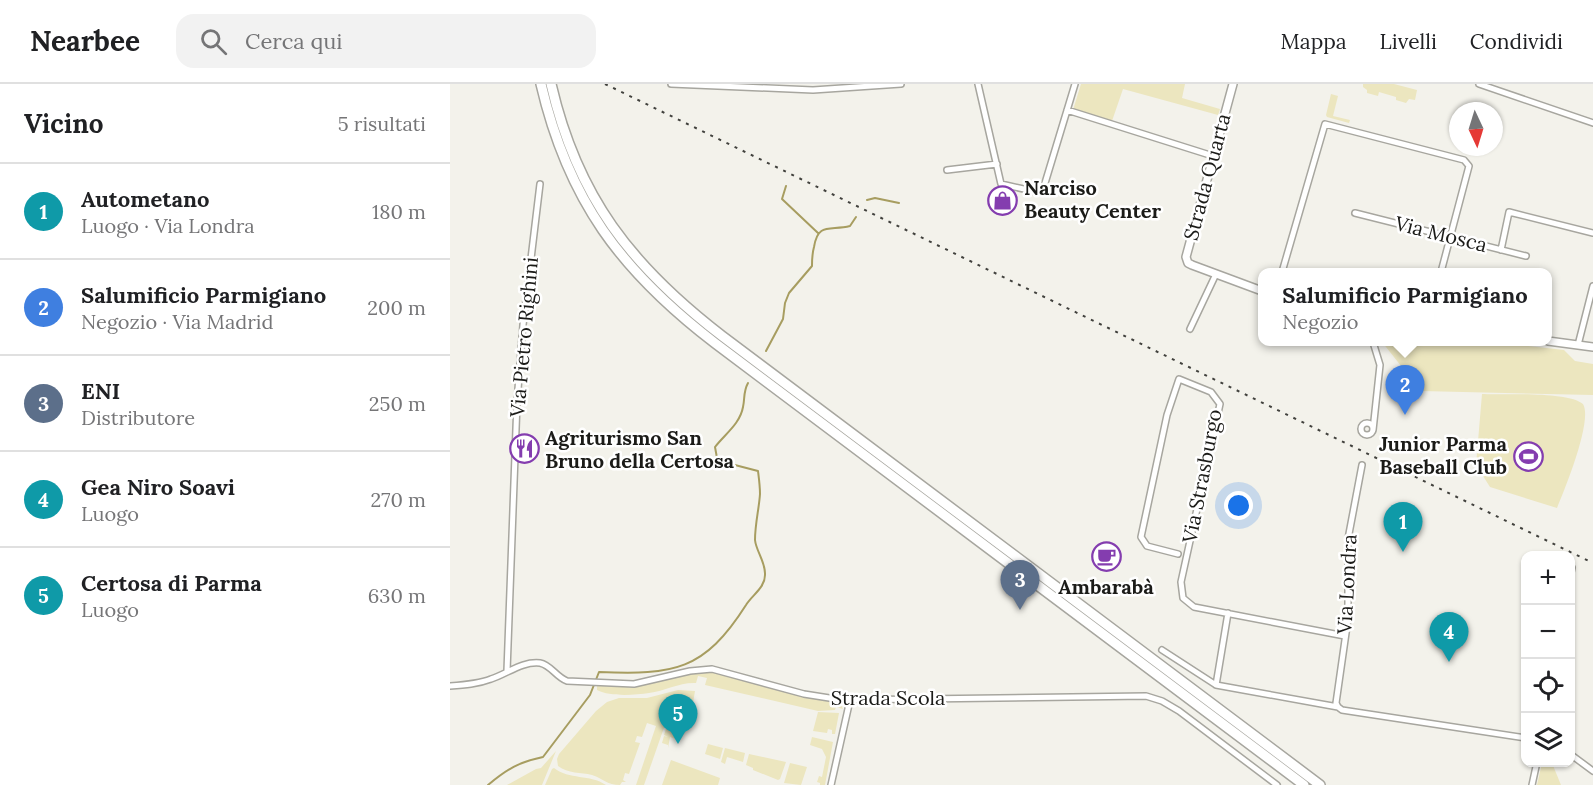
<!DOCTYPE html>
<html lang="it">
<meta charset="utf-8">
<style>
:root{--surface:#fff;--page:#f2f2f2;--text:#202124;--muted:#757577;--line:#e0e0e0;--accent:#843daf}
body{margin:0;font-family:Lora,serif;background:var(--page);color:var(--text)}
.controls{position:absolute;right:18px;bottom:18px;display:grid;overflow:hidden;border-radius:12px;box-shadow:0 2px 4px #0004}
.controls button{width:54px;height:54px;display:grid;place-items:center;padding:0;border:0;border-bottom:2px solid var(--line);background:var(--surface);color:var(--text);font:30px sans-serif}
.compass{position:absolute;left:999px;top:18px;width:54px;height:54px;border-radius:50%;background:var(--surface);box-shadow:0 2px 4px #0004;rotate:176deg}
.you{position:absolute;left:789px;top:422px;width:21px;height:21px;margin:-15px;border:4px solid #fff;border-radius:50%;background:#1a73e8;box-shadow:0 0 0 9px #1a73e833}
.badge{display:grid;place-items:center;width:39px;height:39px;border-radius:50%;background:var(--accent);color:#fff;font-size:20px;font-weight:700}
.pin{position:absolute;translate:-50% -50px;filter:drop-shadow(0 2px 3px #0008)}
.pin::after{content:'';position:absolute;top:32px;width:21px;height:18px;background:inherit;clip-path:polygon(0 0,100% 0,50% 100%)}
.popup{position:absolute;left:808px;top:184px;width:294px;height:78px;box-sizing:border-box;display:grid;place-content:center;border-radius:12px;background:var(--surface);filter:drop-shadow(0 2px 4px #0005);font-size:20px;white-space:nowrap;color:var(--muted)}
.popup b{font-size:22px;color:var(--text)}
.popup::after{content:'';position:absolute;left:50%;top:100%;margin-left:-12px;border:12px solid transparent;border-top-color:var(--surface)}
.list{margin:0;padding:0;list-style:none}
h2{display:flex;justify-content:space-between;align-items:center;height:78px;margin:0;padding:0 24px;font-size:26px}
h2 small{font-size:20px;font-weight:400;color:var(--muted)}
.list li{display:grid;grid-template-columns:39px 1fr auto;gap:18px;align-items:center;box-sizing:border-box;height:96px;padding:0 24px;border-top:2px solid var(--line)}
.list b{display:block;font-size:22px;white-space:nowrap}
.list p{margin:0;font-size:20px;white-space:nowrap;color:var(--muted)}
.list em{font-size:20px;font-style:normal;color:var(--muted)}
.icon{flex:none;width:33px;height:33px;fill:none;stroke:currentColor;stroke-width:2;stroke-linecap:round;stroke-linejoin:round}
.map{position:relative;flex:none;width:1143px;height:701px;overflow:hidden}
header{display:flex;align-items:center;gap:36px;box-sizing:border-box;height:84px;padding:0 30px;background:var(--surface);border-bottom:2px solid var(--line)}
header strong{font-size:28px}
nav{display:flex;gap:33px;margin-inline-start:auto;font-size:21px}
.search{width:420px;height:54px;background:var(--page);display:flex;align-items:center;gap:15px;box-sizing:border-box;padding:0 21px;border-radius:18px;color:var(--muted);font-size:22px}
main{display:flex}
aside{flex:1;background:var(--surface)}
.map>svg:first-child{display:block}
.green{fill:#ece6bf}
.lines{fill:none;stroke-linecap:round;stroke-linejoin:round}
.stream{stroke:#a79d60;stroke-width:2}
.minor-casing{stroke:#a7a69f;stroke-width:8}
.tertiary-casing{stroke:#a7a69f;stroke-width:10}
.trunk-casing{stroke:#a7a69f;stroke-width:12}
.minor{stroke:#fff;stroke-width:5}
.tertiary{stroke:#fff;stroke-width:7}
.trunk{stroke:#fff;stroke-width:9}
.rail{stroke:#41413d;stroke-width:2;stroke-dasharray:3 6;stroke-linecap:butt}
.labels{text-anchor:middle;stroke-width:5;stroke-linejoin:round;paint-order:stroke}
.street-label{font-size:20px;fill:#1b1b18;stroke:#fff}
.poi-label{font-size:20px;font-weight:bold;fill:#1b1b18;stroke:#fff;text-anchor:start}
</style>
<header>
<strong>Nearbee</strong>
<div class="search"><svg class="icon" aria-label="search" viewBox="0 0 24 24"><circle cx="10" cy="10" r="6"/><path d="M15 15l6 6"/></svg>Cerca qui</div>
<nav><a>Mappa</a><a>Livelli</a><a>Condividi</a></nav>
</header>
<main>
<aside>
<h2>Vicino<small>5 risultati</small></h2>
<ul class="list">
<li><span class="badge" style="background:#0f9aa8">1</span><div><b>Autometano</b><p>Luogo · Via Londra</p></div><em>180 m</em></li>
<li><span class="badge" style="background:#3f7fe0">2</span><div><b>Salumificio Parmigiano</b><p>Negozio · Via Madrid</p></div><em>200 m</em></li>
<li><span class="badge" style="background:#5c6f8a">3</span><div><b>ENI</b><p>Distributore</p></div><em>250 m</em></li>
<li><span class="badge" style="background:#0f9aa8">4</span><div><b>Gea Niro Soavi</b><p>Luogo</p></div><em>270 m</em></li>
<li><span class="badge" style="background:#0f9aa8">5</span><div><b>Certosa di Parma</b><p>Luogo</p></div><em>630 m</em></li>
</ul>
</aside>
<div class="map">
<svg width="1143" height="701" viewBox="0 0 1143 701">
<rect width="100%" height="100%" fill="#f3f2eb"/>
<path class="green" d="M631,0H735L732,14L770,25L768,31L673,5L662,37L623,26Z
M913,0H944L967,6L965,16L959,15L956,19L946,16V13L929,8L928,12L917,9V6L913,3Z
M881,10L888,12L883,32L900,36L899,39L877,33L876,31Z
M932,258H1043L1114,266L1125,277L1143,280V311L971,307Z
M1032,310C1053,311 1118,307 1133,320C1143,336 1115,405 1107,424L1040,403L1026,381Z
M258,587L274,590L353,612L388,619L391,621L393,625L386,623L385,626L368,627L255,601L257,594L248,592L246,599C230,598 215,607 199,609C185,611 160,613 147,606V601L187,603L240,589Z
M228,606L245,607L243,619L238,618L232,638L217,635L194,701H186L206,642L197,639L192,653L187,652L185,658L190,659L179,690L175,689L173,696L176,698H172L170,701C157,701 154,695 142,691C131,688 118,690 108,682L107,675L109,670L146,627L157,618L169,614H197Z
M368,628L389,629L385,650H382V646L378,645L377,649L363,647Z
M218,639L229,645L226,655L220,653L218,664V661L212,659L214,652L218,653L214,651Z
M362,653L383,658L375,701H370V699L367,698L369,692L372,693L376,673L372,665L360,661Z
M258,660L273,664L270,675L255,670Z
M275,664L295,669L293,678L277,673L275,680L271,678Z
M106,667L92,701H57L86,685L91,684Z
M299,670L336,678L330,695L328,696L303,686V684L296,681Z
M221,676L270,694L268,701H212Z
M340,679L357,683L351,701L334,699Z
M1092,679H1102L1111,701H1087Z
M104,684C119,696 140,690 156,701H95L102,685Z"/>
<g class="lines">
<path class="stream" d="M336,102L332,115L368,149
M417,116L425,114L449,119
M316,267L333,235L335,219L339,209L362,182C362,175 362,170 364,163C368,138 380,147 400,142L406,133
M38,701C57,685 69,678 93,673L140,611L149,588C224,591 254,587 296,521C302,511 315,504 315,491C316,479 306,467 305,456C305,440 309,425 310,410C310,402 309,395 308,387L281,380L267,374L265,363C275,350 290,340 293,323C295,315 293,308 298,299"/>
<defs>
<path id="minor" d="M221,0L363,6L451,0
M528,0L551,100L592,109L625,0
M1029,0L1143,39
M617,26L763,72
M497,86L547,80
M905,129L1076,172
M1051,166L1059,128L1143,149
M832,188L875,40L1014,76L1019,82L991,188
M740,245L766,190
M1128,261L1143,202
M911 345a6 6 0 1 1 12 0a6 6 0 1 1-12 0Z
M923,346L930,281L923,258
M912,381L898,455V535L886,619L888,623L892,626L1076,654
M728,470L697,462L691,453L717,331L729,295L761,308L770,320L731,498L733,514L744,523L895,552
M1120,493L1122,484
M712,566L766,601L888,623
M57,587L67,318L73,241L90,100
M766,601L778,529
M0,602C14,601 28,600 41,595C57,590 72,577 90,579C101,581 106,593 117,597L184,600L240,587L262,585L354,610L392,616L696,612L712,617L729,627L827,701
M1120,670L1143,687
M381,701L400,616
M1082,701L1087,678"/>
<path id="tertiary" d="M783,0L736,173L738,179L742,181L812,207
M1098,257L1143,263"/>
<path id="trunk" d="M91,0C118,116 171,187 265,259L854,701
M101,0C127,113 181,182 272,252L870,701"/>
</defs>
<use href="#minor" class="minor-casing"/>
<use href="#tertiary" class="tertiary-casing"/>
<use href="#trunk" class="trunk-casing"/>
<use href="#minor" class="minor"/>
<use href="#tertiary" class="tertiary"/>
<use href="#trunk" class="trunk"/>
<path class="rail" d="M155,0L1143,479"/>
</g>
<defs>
<symbol id="shop-ring" viewBox="-11 -11 22 22"><circle r="9.5" fill="#fff" stroke="#843daf" stroke-width="1.5"/><path d="M-5-2.5h2.3a2.7 3.5 0 0 1 5.4 0H5L5.5 6h-11ZM-1.5-2.5h3a1.5 2.3 0 0 0-3 0Z" fill="#843daf"/></symbol>
<symbol id="restaurant-ring" viewBox="-11 -11 22 22"><circle r="9.5" fill="#fff" stroke="#843daf" stroke-width="1.5"/><path d="M-5-6h1v4h1v-4h1v4h1v-4h1v5L-1.5 .5V6h-2V.5L-5-1ZM5-6V6H3V1.5H1.5Q1.5-4 5-6Z" fill="#843daf"/></symbol>
<symbol id="stadium-ring" viewBox="-11 -11 22 22"><circle r="9.5" fill="#fff" stroke="#843daf" stroke-width="1.5"/><path d="M0-5a6.5 5 0 1 0 0 10a6.5 5 0 1 0 0-10ZM-3.5-1.8h7v3.6h-7Z" fill="#843daf"/></symbol>
<symbol id="cafe-ring" viewBox="-11 -11 22 22"><circle r="9.5" fill="#fff" stroke="#843daf" stroke-width="1.5"/><path d="M-5.5-4.5H6V0H3Q3 3.5 0 3.5H-2.5Q-5.5 3.5-5.5 0ZM3-3.2v2h1.7v-2ZM-6 4.5H4V6H-6Z" fill="#843daf"/></symbol>
</defs>
<g fill-rule="evenodd">
<use href="#shop-ring" x="536" y="100" width="33" height="33"/>
<use href="#restaurant-ring" x="58" y="348" width="33" height="33"/>
<use href="#stadium-ring" x="1062" y="356" width="33" height="33"/>
<use href="#cafe-ring" x="640" y="456" width="33" height="33"/>
</g>
<g class="labels">
<g class="street-label">
<text transform="translate(757 93) rotate(-75)" y="7">Strada Quarta</text>
<text transform="translate(991 150) rotate(14)" y="7">Via Mosca</text>
<text transform="translate(74 253) rotate(-85)" y="7">Via Pietro Righini</text>
<text transform="translate(752 392) rotate(-79)" y="7">Via Strasburgo</text>
<text transform="translate(897 500) rotate(-87)" y="7">Via Londra</text>
<text x="438" y="621">Strada Scola</text>
</g>
<g class="poi-label">
<text x="574" y="111">Narciso<tspan x="574" dy="23">Beauty Center</tspan></text>
<text x="95" y="361">Agriturismo San<tspan x="95" dy="23">Bruno della Certosa</tspan></text>
<text x="1057" y="367" text-anchor="end">Junior Parma<tspan x="1057" dy="23">Baseball Club</tspan></text>
<text x="656" y="510" text-anchor="middle">Ambarabà</text>
</g>
</g>
</svg>
<div class="controls">
<button>+</button>
<button>−</button>
<button><svg class="icon" aria-label="locate" viewBox="0 0 24 24"><circle cx="12" cy="12" r="6"/><path d="M12 2v4M12 18v4M2 12h4M18 12h4"/></svg></button>
<button><svg class="icon" aria-label="layers" viewBox="0 0 24 24"><path d="M12 4l9 5-9 5-9-5zM3 14l9 5 9-5"/></svg></button>
</div>
<svg class="compass" viewBox="-18 -18 36 36"><path d="M0-13l5 13h-10z" fill="#e53935"/><path d="M0 13l5-13h-10z" fill="#757577"/></svg>
<div class="you"></div>
<div class="pin badge" style="left:953px;top:468px;background:#0f9aa8">1</div>
<div class="pin badge" style="left:955px;top:331px;background:#3f7fe0">2</div>
<div class="popup"><b>Salumificio Parmigiano</b>Negozio</div>
<div class="pin badge" style="left:570px;top:526px;background:#5c6f8a">3</div>
<div class="pin badge" style="left:999px;top:578px;background:#0f9aa8">4</div>
<div class="pin badge" style="left:228px;top:660px;background:#0f9aa8">5</div>
</div>
</main>
